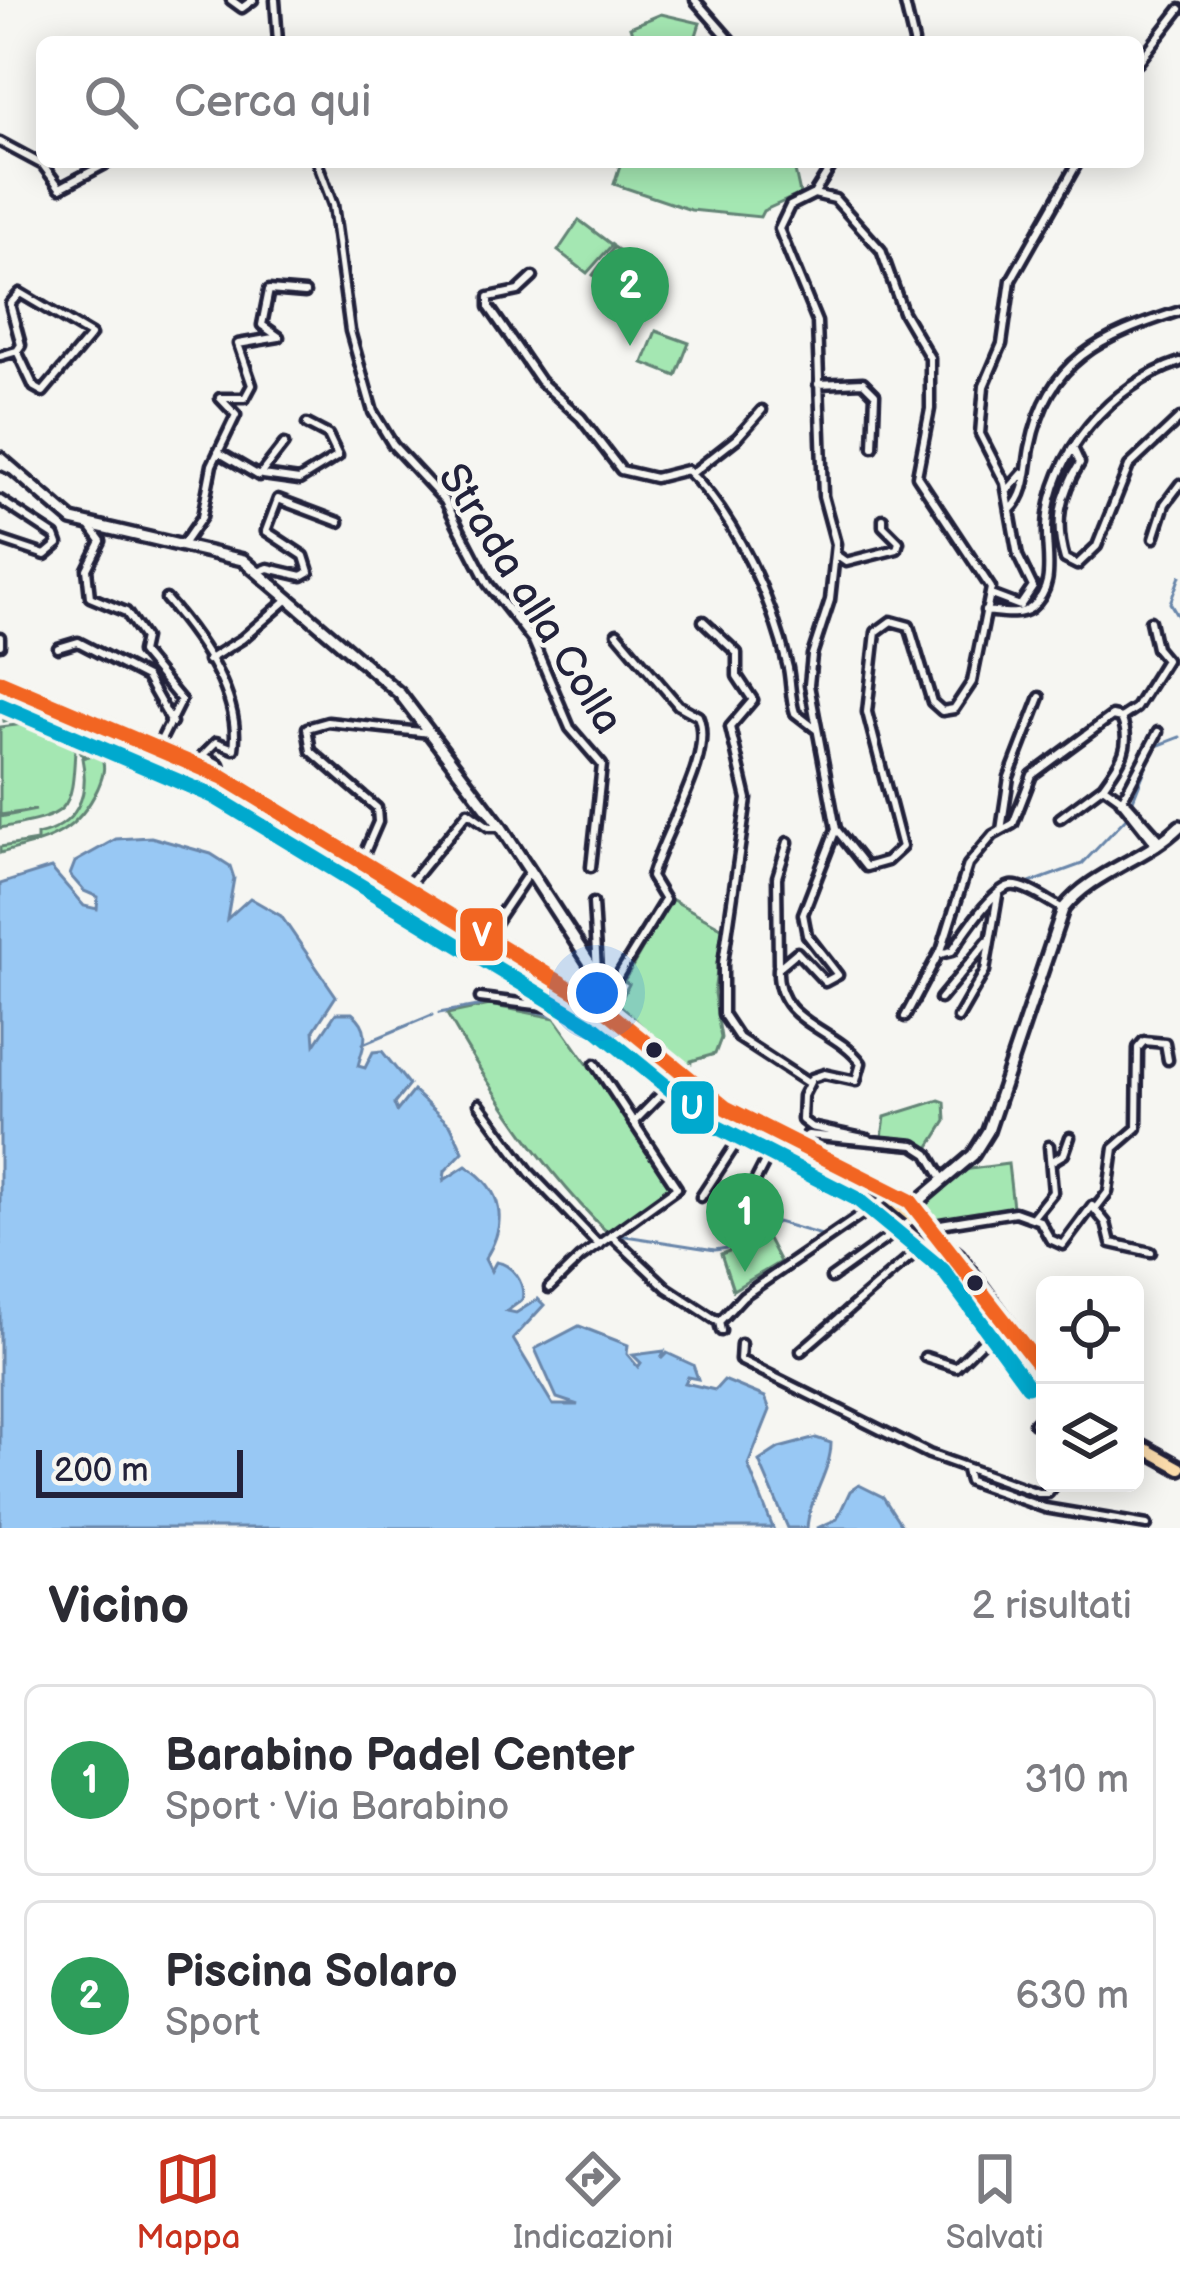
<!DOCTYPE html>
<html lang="it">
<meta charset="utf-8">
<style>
:root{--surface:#fff;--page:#f7f7f7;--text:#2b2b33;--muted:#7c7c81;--line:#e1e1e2;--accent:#c8321e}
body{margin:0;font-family:"Balsamiq Sans",sans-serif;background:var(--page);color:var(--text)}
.controls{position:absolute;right:36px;bottom:36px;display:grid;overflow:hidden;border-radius:18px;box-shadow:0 6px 30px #0003}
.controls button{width:108px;height:108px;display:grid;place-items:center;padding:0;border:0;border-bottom:3px solid var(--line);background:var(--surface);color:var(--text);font:60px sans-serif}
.scale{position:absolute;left:36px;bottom:30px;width:207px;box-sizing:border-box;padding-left:12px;border:6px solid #22223b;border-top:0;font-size:33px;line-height:42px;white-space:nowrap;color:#22223b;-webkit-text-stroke:9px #f6f6f2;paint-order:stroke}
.you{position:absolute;left:597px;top:993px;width:42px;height:42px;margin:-30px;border:9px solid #fff;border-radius:50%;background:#1a73e8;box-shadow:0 0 0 18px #1a73e833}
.badge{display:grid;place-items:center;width:78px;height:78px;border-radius:50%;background:var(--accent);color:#fff;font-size:39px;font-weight:700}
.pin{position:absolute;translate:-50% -99px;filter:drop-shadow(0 3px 6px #0008)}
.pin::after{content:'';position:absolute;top:63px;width:42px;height:36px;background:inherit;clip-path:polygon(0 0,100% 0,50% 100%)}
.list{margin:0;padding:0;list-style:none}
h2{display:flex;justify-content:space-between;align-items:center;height:156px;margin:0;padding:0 48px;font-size:51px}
h2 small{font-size:39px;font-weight:400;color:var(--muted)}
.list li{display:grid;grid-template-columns:78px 1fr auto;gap:36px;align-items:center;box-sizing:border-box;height:192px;margin:0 24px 24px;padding:0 24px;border:3px solid var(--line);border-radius:18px}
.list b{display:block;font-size:45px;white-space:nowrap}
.list p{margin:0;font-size:39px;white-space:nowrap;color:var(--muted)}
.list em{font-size:39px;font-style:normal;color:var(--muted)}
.icon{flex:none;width:66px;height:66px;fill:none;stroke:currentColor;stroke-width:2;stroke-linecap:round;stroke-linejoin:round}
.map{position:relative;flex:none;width:1180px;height:1528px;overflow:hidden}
.search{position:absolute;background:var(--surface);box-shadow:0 6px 30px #0003;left:36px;right:36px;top:36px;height:132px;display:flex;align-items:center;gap:30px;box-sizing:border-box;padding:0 42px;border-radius:18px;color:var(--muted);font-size:45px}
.sheet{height:588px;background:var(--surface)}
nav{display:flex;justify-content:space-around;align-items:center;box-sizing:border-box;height:168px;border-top:3px solid var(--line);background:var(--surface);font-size:33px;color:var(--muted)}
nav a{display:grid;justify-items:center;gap:6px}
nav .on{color:var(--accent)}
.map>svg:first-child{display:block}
.green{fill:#a4e7b2;stroke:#638476;stroke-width:3}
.water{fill:#98c8f4;stroke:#6986aa;stroke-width:3}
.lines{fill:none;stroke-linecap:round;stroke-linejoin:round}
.stream{stroke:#6986aa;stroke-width:3}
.minor-casing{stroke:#22223b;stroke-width:15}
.secondary-casing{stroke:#22223b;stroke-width:18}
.primary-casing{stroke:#22223b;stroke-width:20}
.minor{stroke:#f6f6f2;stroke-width:6}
.secondary{stroke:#f6f6f2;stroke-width:9}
.primary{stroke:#fcdcac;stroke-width:10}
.bus-1-casing{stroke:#f6f6f2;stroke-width:24}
.bus-2-casing{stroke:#f6f6f2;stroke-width:24}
.bus-1{stroke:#f26522;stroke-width:15}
.bus-2{stroke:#00a9ce;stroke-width:15}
.bus-dot{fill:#22223b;stroke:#f6f6f2;stroke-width:4.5}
.labels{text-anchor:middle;stroke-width:9;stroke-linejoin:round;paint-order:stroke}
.street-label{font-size:42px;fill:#22223b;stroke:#f6f6f2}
.line-badge{stroke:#f6f6f2;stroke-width:4.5}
.badge-label{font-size:33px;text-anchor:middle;font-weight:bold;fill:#fff}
</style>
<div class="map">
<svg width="1180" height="1528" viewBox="0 0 1180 1528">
<rect width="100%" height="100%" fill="#f6f6f2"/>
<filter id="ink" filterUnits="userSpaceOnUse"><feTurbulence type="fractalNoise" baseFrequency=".00833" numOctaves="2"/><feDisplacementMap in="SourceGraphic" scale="24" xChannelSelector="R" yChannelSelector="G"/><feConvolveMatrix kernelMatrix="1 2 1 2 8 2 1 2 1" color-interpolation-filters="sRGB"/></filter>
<g filter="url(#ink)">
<path class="green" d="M661,14L700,23L694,42H635L630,27Z
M621,162H793L800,194L763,211L760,217L691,210L614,184Z
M579,220L612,245L587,273L558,251Z
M614,247L642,267L621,295L593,275Z
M656,331L689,343L676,376L643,363Z
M0,697L103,739L99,750L82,755C67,722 38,712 4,721Z
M32,723L57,733L75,749C72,813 70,815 0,828V817L36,810L0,815V727Z
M100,752C106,766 104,774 98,788C76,835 48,840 0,853V847L37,841V835C77,826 90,796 82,758Z
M671,899L723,928L714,993L721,1038L715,1054L691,1061L690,1072L619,1004L629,984L624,981Z
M490,1005L555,1018L674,1187L609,1234C544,1171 492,1093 447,1014Z
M939,1100L945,1102L946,1121L929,1148L882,1137L885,1117Z
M1008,1164L1013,1207L934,1220L920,1206L963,1170Z
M767,1237L780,1262L733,1290L721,1254Z"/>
<path class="water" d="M151,837L211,854L230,866L234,878L227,919L250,898L281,916L336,996L314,1030L315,1044L336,1013H352C374,1030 362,1048 358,1066L365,1068L373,1052L382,1051L409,1085L394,1104L397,1111L413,1091L451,1126L463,1152L445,1171L444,1180L466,1166C504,1190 508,1223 485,1259L491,1271L496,1262C512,1264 526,1283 522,1300L507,1311L516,1313L538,1299L544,1305L513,1339L553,1405H578L557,1398L535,1349L579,1326L628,1345L627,1354L638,1367L641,1363L633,1355L664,1351L661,1359L667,1353L693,1365L698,1379L688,1377L685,1383L715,1390L724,1380L765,1397L770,1410L748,1465L773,1528H0V884L51,868L84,906L97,909L98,897L84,891L70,875L75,862L116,839Z
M816,1438L831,1443C831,1471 809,1498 807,1528H788L759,1461L779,1448Z
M859,1485L883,1497L903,1528H817L837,1519L850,1491Z"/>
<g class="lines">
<path class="stream" d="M1180,576L1170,603L1180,620
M1133,800L1154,747L1180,737
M1030,883L1082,864L1128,816
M439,1013L493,1003L562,1017
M363,1044L432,1015
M619,1235L715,1250L738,1246L777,1222L825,1236"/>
<defs>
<path id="minor" d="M231,0L242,8L253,0
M275,0L278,42
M695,0L732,42
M904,0L914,42
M1138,63L1180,9
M0,142L43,165L60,188L109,162
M317,162L333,205L350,331L373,412L393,445L445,501L488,584L533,641L570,728L602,765L591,867
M814,194L834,162
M533,277L518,291L489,297V307L540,381L581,418L621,470L655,478L687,470C736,517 773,602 788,668C791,683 790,698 795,713L817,730
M20,293L91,335L43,392L34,387L17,351L21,345L10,304Z
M0,356L17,351
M818,384L863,382L875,394L873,447
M1074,450L1080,463C1060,495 1054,523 1065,559L1077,565L1097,546L1129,466L1180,418
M218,452L259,476L284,444
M0,465L11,470
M691,474L737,438L762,410
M263,475L299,480L338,456L328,435L307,424
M1007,491L1023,473
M0,500L55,536L58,544L45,555L0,540
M1011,509C1027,494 1026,469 1030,448C1048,358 1101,337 1180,311
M90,526L101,541L87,569L90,597L126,612L144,638L141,652L181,700L158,746
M1154,538L1165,504L1180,484
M184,543L202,517L212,465L236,415L220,398H245L252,385L238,344L279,337L262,325L269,290L305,293
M836,555L846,562L897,549L899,542L883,526V519
M258,572L268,568L302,576L309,572L304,556L266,531L278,499L339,522
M991,595L1020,606L1033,587L1018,556L1005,483L980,434L984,386L1002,344L1011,280L1078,162
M166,599C198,636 242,696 234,749L216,742L203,755L219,764L223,777
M985,611C999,612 1018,617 1031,608C1057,587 1046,556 1047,528C1049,454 1113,384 1180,362
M703,621L737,653V676L753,700L730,727L747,799L723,963V1014L739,1038L808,1083
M0,637V645
M58,648L78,642L146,677L172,723
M208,660L242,639L288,599
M1121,718L1136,708L1166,660L1156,648L1150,621
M1121,802L1158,732
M1123,803L1157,846
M1060,818L1103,786
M836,829L866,867L887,861L902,847L867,712L876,632L891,621L909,626L932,702L942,711L954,709L972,682L991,588L917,476L930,409V358L903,312L881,250L835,199L814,194L790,206L779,229L817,322L823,496L836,544L830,600L812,655L809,685L836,829L803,914L807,935L838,975L825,982L797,952L778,968C775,1023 835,1027 861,1063L856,1081L824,1074L812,1078L803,1096L802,1120L811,1127L868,1139
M1001,830L1009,777L1040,697
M362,859L378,822L377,808L311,751L307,728L328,722L430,733
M406,888L468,812L489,827H501
M593,903L597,971
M486,936L530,871
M940,954L968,865L993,835L1013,824L1032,775L1112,716L1121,718C1134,746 1119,764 1103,786L1128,804L1161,841
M940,954L952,951C962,936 992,890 1010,886C1024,883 1051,903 1063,909
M778,964L777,877L788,842
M609,991L665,900L651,877C664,830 715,756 698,716L678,705L617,633
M480,998L577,1010L586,999
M940,999L987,942
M905,1017L939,953
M958,1018L985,971L998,895
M479,1104L530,1173L599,1245
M633,1123L681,1074
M798,1142L808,1135L914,1145L928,1154L942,1178
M1054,1160L1064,1154L1070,1137
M701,1197L751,1121
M762,1204L749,1193L778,1137
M1095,1209L1108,1192L1114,1148L1137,1128L1138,1048L1144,1041L1165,1043L1168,1060
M1032,1218L1053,1192L1049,1146
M928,1226L1015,1212L1040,1221L1050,1239L1063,1245L1092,1206L1106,1223L1111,1243L1151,1252
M611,1235L667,1288L719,1322
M831,1278L912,1220
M549,1288L580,1258L677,1188L595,1064
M721,1331L719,1322L743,1296L886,1198
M741,1344L740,1360L929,1454L1038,1493H1048L1056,1483
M801,1351L934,1236
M925,1357L956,1367L1005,1319
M1034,1423L1041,1416L1045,1420
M966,1469L969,1481L1045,1508L1147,1525"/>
<path id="secondary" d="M0,458L72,520L243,560L400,694L501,827L608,991L607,1011
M913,1206L973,1155L988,1131L1063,909C1093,871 1144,861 1180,826"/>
<path id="primary" d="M0,682L223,777L607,1011L726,1108L869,1181L958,1256L1045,1373
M1135,1443L1180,1468"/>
</defs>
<use href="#minor" class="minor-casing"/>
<use href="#secondary" class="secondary-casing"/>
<use href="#primary" class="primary-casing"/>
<use href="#minor" class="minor"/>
<use href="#secondary" class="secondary"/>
<use href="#primary" class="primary"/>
<defs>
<path id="bus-1" d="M0,682L223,777L607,1011L726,1108L910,1201L1045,1373"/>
<path id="bus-2" d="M0,705L213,796L595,1028L715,1126L857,1199L943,1270L1028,1386"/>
</defs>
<use href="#bus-1" class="bus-1-casing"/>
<use href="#bus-2" class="bus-2-casing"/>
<use href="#bus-1" class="bus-1"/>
<use href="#bus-2" class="bus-2"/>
</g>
</g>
<g class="bus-dot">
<circle cx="654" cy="1050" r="10"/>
<circle cx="975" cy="1283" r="10"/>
</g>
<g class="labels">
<g class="street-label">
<text transform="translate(532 598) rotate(58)" y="15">Strada alla Colla</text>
</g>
</g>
<g class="line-badge">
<rect x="458" y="906" width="47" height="57" rx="12" fill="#f26522"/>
<rect x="669" y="1079" width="47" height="57" rx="12" fill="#00a9ce"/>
</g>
<g class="badge-label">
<text x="482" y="946">V</text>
<text x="692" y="1119">U</text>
</g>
</svg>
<div class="controls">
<button><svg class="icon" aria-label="locate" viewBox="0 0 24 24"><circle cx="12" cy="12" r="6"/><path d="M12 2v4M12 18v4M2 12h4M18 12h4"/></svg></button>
<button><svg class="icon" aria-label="layers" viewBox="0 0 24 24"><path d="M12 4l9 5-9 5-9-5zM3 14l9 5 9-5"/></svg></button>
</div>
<div class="scale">200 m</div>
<div class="you"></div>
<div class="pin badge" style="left:745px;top:1272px;background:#2e9e5b">1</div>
<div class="pin badge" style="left:630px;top:346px;background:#2e9e5b">2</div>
<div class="search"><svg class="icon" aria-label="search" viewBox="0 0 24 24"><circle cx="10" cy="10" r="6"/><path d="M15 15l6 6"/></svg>Cerca qui</div>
</div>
<section class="sheet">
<h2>Vicino<small>2 risultati</small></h2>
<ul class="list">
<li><span class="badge" style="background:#2e9e5b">1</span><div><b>Barabino Padel Center</b><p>Sport · Via Barabino</p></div><em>310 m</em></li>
<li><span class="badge" style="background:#2e9e5b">2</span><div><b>Piscina Solaro</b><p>Sport</p></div><em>630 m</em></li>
</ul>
</section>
<nav>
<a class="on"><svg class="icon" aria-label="map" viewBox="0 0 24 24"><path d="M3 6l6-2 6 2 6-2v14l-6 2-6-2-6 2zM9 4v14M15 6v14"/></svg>Mappa</a>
<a><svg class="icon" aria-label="directions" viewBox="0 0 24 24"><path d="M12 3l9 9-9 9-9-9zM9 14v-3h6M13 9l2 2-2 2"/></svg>Indicazioni</a>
<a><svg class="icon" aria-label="saved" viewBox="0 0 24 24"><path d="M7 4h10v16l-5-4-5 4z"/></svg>Salvati</a>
</nav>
